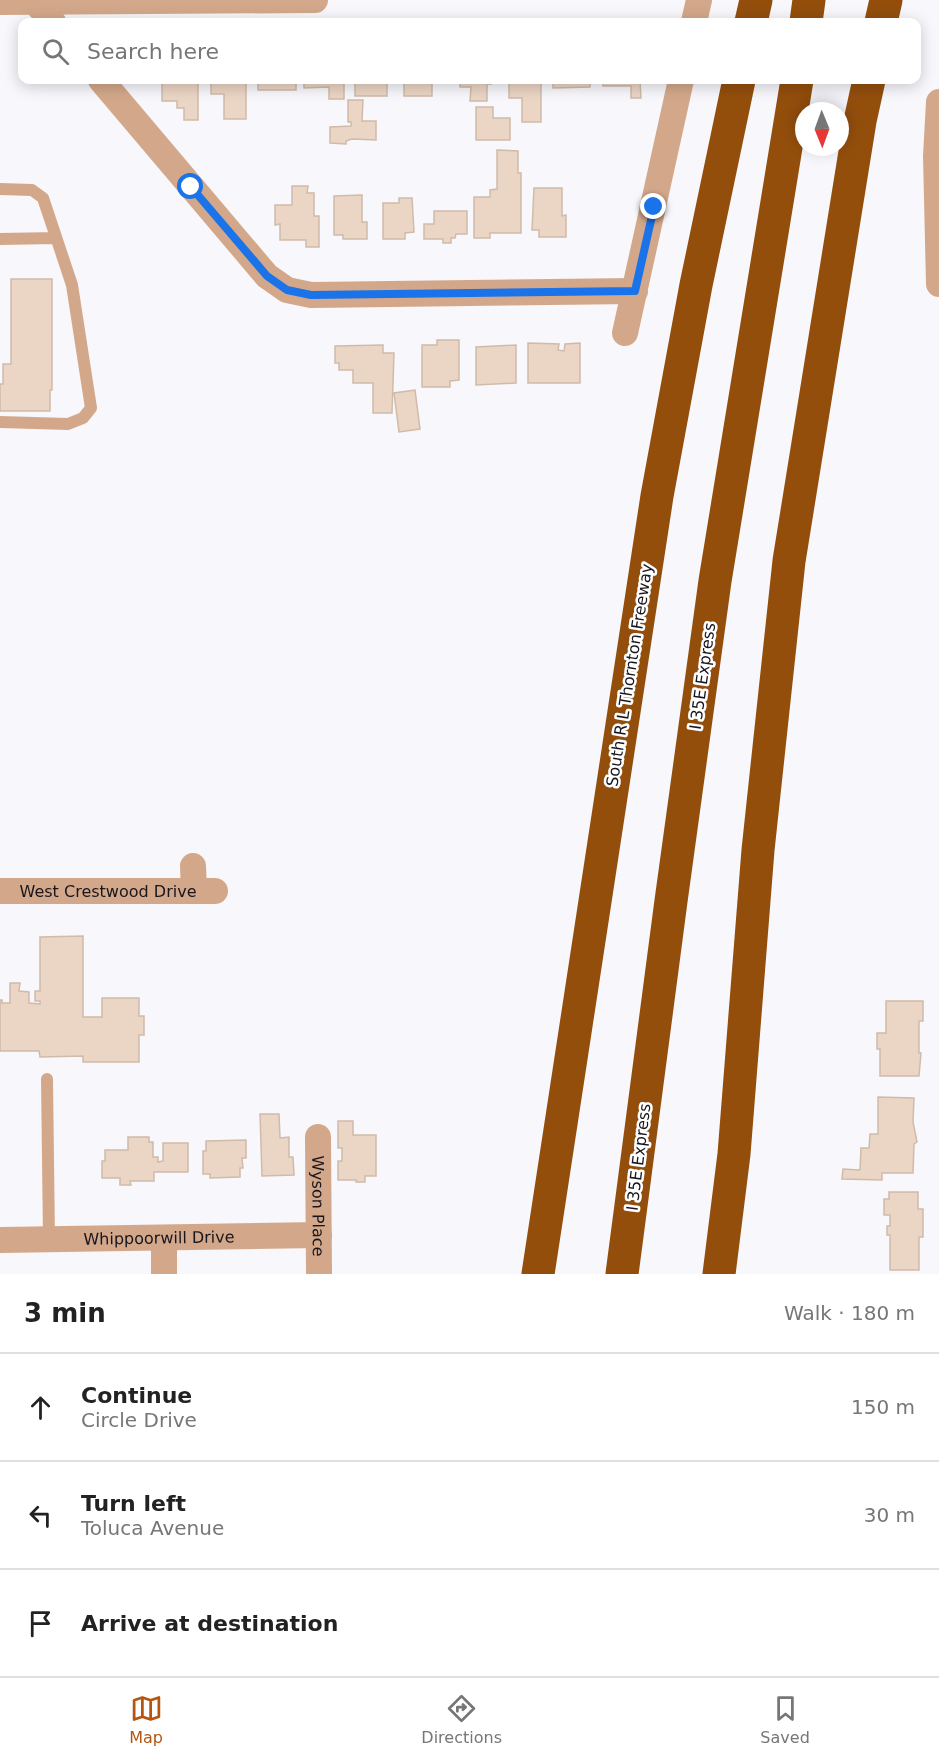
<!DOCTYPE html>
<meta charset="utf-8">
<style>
:root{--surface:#fff;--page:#f6f6f6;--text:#222;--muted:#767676;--line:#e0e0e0;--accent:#b55512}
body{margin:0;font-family:"DejaVu Sans",sans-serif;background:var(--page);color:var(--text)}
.compass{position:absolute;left:795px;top:102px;width:54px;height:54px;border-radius:50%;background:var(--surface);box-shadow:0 3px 15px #0003;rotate:179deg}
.stop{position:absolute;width:18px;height:18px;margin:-14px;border:4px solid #1a73e8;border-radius:50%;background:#fff}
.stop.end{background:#1a73e8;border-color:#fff;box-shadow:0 2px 6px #0008}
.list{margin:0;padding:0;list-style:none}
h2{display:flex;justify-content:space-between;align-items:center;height:78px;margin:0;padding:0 24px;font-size:26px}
h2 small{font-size:20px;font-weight:400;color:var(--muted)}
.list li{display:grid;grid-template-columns:39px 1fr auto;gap:18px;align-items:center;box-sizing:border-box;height:108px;padding:0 24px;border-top:2px solid var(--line)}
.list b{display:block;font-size:22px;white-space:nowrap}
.list p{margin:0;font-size:20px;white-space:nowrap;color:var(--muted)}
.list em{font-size:20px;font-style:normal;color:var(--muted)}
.icon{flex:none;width:33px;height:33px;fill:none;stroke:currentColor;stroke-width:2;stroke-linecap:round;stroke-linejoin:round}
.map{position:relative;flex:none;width:939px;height:1274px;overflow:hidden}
.search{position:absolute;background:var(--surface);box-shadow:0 3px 15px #0003;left:18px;right:18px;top:18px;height:66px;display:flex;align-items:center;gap:15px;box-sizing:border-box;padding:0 21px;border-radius:12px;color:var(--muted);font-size:22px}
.sheet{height:402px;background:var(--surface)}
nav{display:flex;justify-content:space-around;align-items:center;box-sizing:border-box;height:84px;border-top:2px solid var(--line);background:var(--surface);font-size:16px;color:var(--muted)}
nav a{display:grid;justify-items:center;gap:3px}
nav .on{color:var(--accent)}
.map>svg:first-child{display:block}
.building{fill:#ebd5c4;stroke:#d0bbaa;stroke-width:1.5}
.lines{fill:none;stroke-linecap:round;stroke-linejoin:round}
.lane{stroke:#d3a88a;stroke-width:12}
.street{stroke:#d3a88a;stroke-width:26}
.highway{stroke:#934e0c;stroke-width:33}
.route{stroke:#1a73e8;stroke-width:8}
.labels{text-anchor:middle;stroke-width:5;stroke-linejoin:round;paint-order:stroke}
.street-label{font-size:16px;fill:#18151d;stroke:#fff}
</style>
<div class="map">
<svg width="939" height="1274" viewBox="0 0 939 1274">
<rect width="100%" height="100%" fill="#f8f7fc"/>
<path class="building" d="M166,80H198V120H184V108H177V101H162V82H166Z
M211,80H246V119H224V94H211Z
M258,80H296V90H258Z
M304,80H344V99H329V87L304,88Z
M355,80H387V96H355Z
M404,80H432V96H404Z
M460,80H491V84H487V101H470L471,87H460Z
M509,80H541V122H522V98H509Z
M553,80H590V87L553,88Z
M603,80H640L641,98H631V86H603Z
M348,100H363L362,121H376V140L352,139L346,141V144L330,143V127L351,126V122H348Z
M476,107H493V118H510V140H476Z
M497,150L518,151V173H521V233H490V238H474V197H490V190L497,189Z
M292,186H308L307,193H314V216H319V247H306V240H280V224L275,225V205H292Z
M534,188H562V216L566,215V237H539V230H532Z
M362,195V222H367V239H343V235H334V196Z
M399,198H412L414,232L405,233V239H383V203H399Z
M434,211H467V234H456L455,238H451V243H443V239H424V224H434Z
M11,279H52V390H50V411H0V384H3V364H11Z
M437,340H459V380L450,381V387H422V345H437Z
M528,343L559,344L558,350L564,351L565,344L580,343V383H528Z
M383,345V353H394L392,413H373V383H353V370H339V363H335V346Z
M516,345V383L476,385V347Z
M415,390L420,429L399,432L394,393Z
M83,936V1017H102V998H139V1016H144V1035H139V1062H83V1056L40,1057L39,1051H0V1000H2V1003H10V983H20L19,991L29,992V1003L40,1004V1001H35V991H40V937Z
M886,1001H923V1021H919V1053H921L919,1076H880V1049H877V1033H886Z
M878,1097L914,1098L913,1122L917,1142L914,1144L913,1173H882V1180L842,1179L843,1169L860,1170L861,1148H869L870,1134H878Z
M260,1114H279L280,1138L289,1137V1157H293L294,1175L262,1176Z
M338,1121H353V1135H376V1176H365V1182H356V1180H338V1161H342V1148H338Z
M128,1137H149V1142H153V1157H158V1162L163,1161V1143H188V1172H154V1181H130L131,1185H120V1178H102V1161H105V1150H128Z
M246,1140V1158H242L243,1168H240V1177L210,1178V1174H203V1151H206V1141Z
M889,1192H918V1209H923V1237H919V1270H890V1235H887V1226H890V1215H884V1199H889Z"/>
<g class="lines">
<path class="lane" d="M0,189L32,190L43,198L72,285L91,408L83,418L68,424L0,422
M0,239L56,238
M47,1079L49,1240"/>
<g class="street">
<path d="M0,2L315,0"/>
<path d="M35,2L53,22"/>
<path d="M694,22L699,0"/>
<path d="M101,80L267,276L287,290L311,295L635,291"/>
<path d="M939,102L936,156L939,284"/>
<path d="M625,333L681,80"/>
<path d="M193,866L194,891"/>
<path id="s1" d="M0,891H215"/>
<path id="s2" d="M318,1137L319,1274"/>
<path d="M164,1239V1274"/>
<path id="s3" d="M0,1240L319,1235"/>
</g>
<path class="highway" d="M751,22L756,0
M806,22L809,0
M881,22L886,0
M538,1274L657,496L696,285L739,80
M622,1274L671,901L715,581L797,80
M719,1274L734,1154L758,850L789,561L860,121L869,80"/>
</g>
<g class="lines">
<path class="route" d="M191,187L267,276L287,290L311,295L635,291L654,207"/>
</g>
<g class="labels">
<g class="street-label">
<text transform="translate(629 675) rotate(-81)" y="6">South R L Thornton Freeway</text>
<text transform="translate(702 676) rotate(-82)" y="6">I 35E Express</text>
<text dy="6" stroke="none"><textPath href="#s1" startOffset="108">West Crestwood Drive</textPath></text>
<text transform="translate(638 1157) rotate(-83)" y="6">I 35E Express</text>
<text dy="6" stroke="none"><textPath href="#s2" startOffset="69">Wyson Place</textPath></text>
<text dy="6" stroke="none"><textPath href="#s3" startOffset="159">Whippoorwill Drive</textPath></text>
</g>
</g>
</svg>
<svg class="compass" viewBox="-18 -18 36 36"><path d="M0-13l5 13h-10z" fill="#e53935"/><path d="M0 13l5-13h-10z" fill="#767676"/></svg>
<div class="stop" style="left:191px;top:187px"></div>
<div class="stop end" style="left:654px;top:207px"></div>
<div class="search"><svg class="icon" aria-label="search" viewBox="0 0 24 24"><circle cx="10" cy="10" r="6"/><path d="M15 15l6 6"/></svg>Search here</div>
</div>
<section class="sheet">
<h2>3 min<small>Walk · 180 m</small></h2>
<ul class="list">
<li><svg class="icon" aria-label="ahead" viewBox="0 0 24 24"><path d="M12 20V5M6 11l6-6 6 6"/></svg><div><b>Continue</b><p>Circle Drive</p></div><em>150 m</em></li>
<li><svg class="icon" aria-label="left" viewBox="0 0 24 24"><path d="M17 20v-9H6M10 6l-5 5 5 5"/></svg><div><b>Turn left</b><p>Toluca Avenue</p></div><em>30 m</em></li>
<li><svg class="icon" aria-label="arrive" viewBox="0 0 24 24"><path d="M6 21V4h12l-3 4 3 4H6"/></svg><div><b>Arrive at destination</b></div></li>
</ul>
</section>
<nav>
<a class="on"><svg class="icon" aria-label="map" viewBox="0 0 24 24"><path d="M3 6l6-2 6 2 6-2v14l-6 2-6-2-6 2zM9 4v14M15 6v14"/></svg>Map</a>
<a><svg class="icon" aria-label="directions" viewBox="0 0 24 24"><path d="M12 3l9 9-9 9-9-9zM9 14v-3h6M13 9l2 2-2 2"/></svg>Directions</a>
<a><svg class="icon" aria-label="saved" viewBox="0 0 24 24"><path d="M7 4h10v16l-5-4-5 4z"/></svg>Saved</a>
</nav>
